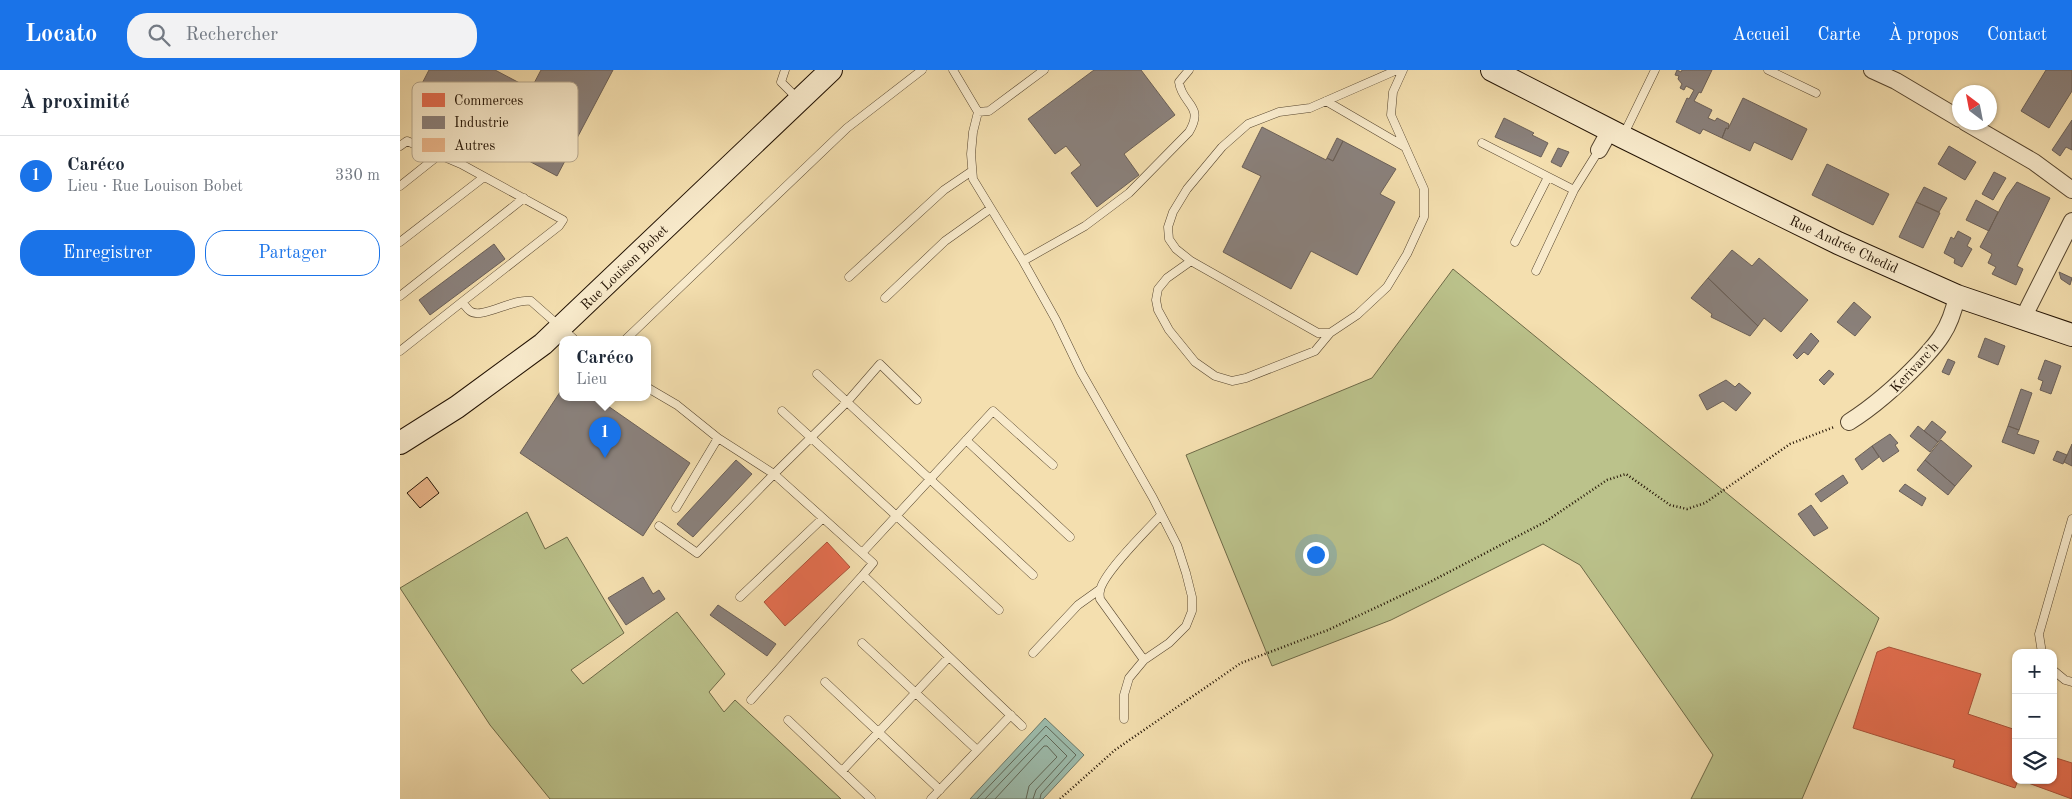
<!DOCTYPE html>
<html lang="fr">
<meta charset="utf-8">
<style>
:root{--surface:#fff;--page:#f2f2f3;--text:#1f2937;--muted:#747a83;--line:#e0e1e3;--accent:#1a73e8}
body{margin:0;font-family:"Old Standard TT",serif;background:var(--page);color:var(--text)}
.controls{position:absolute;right:15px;bottom:15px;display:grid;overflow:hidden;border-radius:10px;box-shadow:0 1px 4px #0004}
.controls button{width:45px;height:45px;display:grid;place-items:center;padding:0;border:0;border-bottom:1px solid var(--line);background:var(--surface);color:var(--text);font:25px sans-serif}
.compass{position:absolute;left:1552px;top:15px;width:45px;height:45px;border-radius:50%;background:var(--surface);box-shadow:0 1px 4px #0004;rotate:328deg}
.you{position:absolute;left:915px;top:484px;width:18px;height:18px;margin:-12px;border:4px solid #fff;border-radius:50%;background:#1a73e8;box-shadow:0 0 0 8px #1a73e833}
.badge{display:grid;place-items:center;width:32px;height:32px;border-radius:50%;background:var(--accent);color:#fff;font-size:16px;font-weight:700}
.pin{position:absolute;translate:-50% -41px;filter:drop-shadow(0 1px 2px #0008)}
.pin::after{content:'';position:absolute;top:26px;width:18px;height:15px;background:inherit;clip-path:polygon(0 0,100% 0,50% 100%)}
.popup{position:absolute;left:159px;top:266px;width:92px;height:65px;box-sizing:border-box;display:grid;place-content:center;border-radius:10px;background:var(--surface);filter:drop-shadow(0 1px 4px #0005);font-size:16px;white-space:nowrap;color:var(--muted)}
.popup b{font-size:19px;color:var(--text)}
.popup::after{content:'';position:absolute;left:50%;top:100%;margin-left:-10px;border:10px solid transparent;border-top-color:var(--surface)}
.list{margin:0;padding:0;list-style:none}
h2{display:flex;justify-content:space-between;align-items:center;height:65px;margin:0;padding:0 20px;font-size:21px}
h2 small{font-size:16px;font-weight:400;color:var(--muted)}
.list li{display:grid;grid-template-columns:32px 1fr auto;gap:15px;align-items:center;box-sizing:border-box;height:80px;padding:0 20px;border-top:1px solid var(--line)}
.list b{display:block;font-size:19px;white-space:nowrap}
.list p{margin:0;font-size:16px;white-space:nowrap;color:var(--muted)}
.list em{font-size:16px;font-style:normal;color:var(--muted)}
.actions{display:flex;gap:10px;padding:15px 20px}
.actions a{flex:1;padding:11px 0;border:1px solid var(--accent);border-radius:20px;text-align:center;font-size:18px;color:var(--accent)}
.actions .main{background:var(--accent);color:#fff}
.icon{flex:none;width:28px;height:28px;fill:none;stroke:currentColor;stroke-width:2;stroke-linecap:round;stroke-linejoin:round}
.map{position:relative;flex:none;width:1672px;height:729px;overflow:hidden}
header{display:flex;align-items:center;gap:30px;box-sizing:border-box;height:70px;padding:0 25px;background:var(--accent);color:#fff}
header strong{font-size:24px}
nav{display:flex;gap:28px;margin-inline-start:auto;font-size:18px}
.search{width:350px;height:45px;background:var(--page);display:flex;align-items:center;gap:12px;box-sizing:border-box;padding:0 18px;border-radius:20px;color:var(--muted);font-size:19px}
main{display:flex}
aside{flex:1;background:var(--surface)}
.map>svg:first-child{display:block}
.green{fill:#bbc28b;stroke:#6e6a47}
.water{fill:#9cbcad;stroke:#6b7869}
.shops{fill:#e76f51;stroke:#ac533a}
.industry{fill:#8a817c;stroke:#6b6058}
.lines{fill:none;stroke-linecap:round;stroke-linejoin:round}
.shore{stroke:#5f6758;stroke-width:1}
.building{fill:#eab589;stroke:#221203}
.lane-casing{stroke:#56452e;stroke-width:9}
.street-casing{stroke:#56452e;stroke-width:18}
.secondary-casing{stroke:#221203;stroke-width:24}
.path{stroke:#221203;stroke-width:2.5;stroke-dasharray:1 2.5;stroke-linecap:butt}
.lane{stroke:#f8eacb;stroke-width:8}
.street{stroke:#f8eacb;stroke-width:16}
.secondary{stroke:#f8eacb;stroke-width:22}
.labels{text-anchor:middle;stroke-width:5;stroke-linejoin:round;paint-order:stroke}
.street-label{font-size:14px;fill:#221203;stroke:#f8eacb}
.key{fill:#f8eacb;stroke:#b8a98f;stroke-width:1}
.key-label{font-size:14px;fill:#221203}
</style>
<header>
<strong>Locato</strong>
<div class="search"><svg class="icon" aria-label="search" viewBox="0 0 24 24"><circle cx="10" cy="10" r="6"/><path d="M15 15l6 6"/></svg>Rechercher</div>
<nav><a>Accueil</a><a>Carte</a><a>À propos</a><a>Contact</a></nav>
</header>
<main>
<aside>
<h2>À proximité<small></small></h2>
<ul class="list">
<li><span class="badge">1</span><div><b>Caréco</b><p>Lieu · Rue Louison Bobet</p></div><em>330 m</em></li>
</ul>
<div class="actions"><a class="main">Enregistrer</a><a>Partager</a></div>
</aside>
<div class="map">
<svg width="1672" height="729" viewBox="0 0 1672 729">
<rect width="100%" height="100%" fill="#f4dfaf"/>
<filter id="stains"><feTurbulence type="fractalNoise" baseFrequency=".004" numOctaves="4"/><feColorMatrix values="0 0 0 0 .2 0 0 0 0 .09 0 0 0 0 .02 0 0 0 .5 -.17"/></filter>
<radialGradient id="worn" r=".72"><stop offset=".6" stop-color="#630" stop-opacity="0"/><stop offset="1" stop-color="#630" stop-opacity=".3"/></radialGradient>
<path class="green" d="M1053,199L1479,548L1402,729H1291L1313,685L1180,495L1143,474L991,550L872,596L786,385L972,308Z
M127,442L145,479L167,467L224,563L171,600L183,614L277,542L325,604L309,622L324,642L335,630L441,729H150L90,655L0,518Z"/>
<path class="water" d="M645,648L684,685L643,729H570Z"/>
<path class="shops" d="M427,472L450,497L385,556L364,532Z
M1489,577L1581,604L1568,644L1616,660V710H1618L1615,718L1553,697L1555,690L1453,658L1477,582Z
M1653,687L1672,693V729L1620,710H1653Z"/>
<path class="industry" d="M29,0H95L131,19L101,76L13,31Z
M141,0H213L157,106L101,76Z
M694,0H741L775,45L724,84L739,105L697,137L671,103L681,95L666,76L655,84L628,49Z
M1277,0L1281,2L1282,0H1312L1301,23L1299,22L1294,31L1312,40L1308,48L1315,51L1317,48L1329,54L1328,59L1326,58L1322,68L1303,59L1300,64L1276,52L1287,28L1289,29L1294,20L1286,16L1284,20L1280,18L1282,14L1278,9L1279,6L1275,5Z
M1646,0H1672V21L1649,58L1621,41Z
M1343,28L1407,59L1392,90L1354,72L1350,81L1322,68L1326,58L1328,59Z
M1104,48L1134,63L1132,65L1148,73L1141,87L1095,67Z
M1672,50V80L1666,77L1660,86L1652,80Z
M862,57L926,90L927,88L933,91L943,71L996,99L980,124L995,132L957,205L911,181L891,219L823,182L861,106L842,97Z
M937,68L943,71L933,91L927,88Z
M1549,76L1576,92L1565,110L1538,94Z
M1158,78L1169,82L1161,97L1151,92Z
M1427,94L1489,124L1473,155L1412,125Z
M1594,102L1606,108L1593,130L1582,124Z
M1617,112L1650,128L1617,196L1623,199L1616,215L1592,204L1596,197L1588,193L1592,184L1580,177L1607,126Z
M1524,117L1547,128L1539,142L1516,132Z
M1576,130L1598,142L1589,161L1566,150Z
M1516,132L1540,143L1523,178L1499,167Z
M1558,161L1571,168L1567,176L1572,179L1562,197L1554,193L1555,189L1544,183L1551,167L1554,169Z
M94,174L105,189L30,245L19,230Z
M1332,180L1352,196L1359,188L1408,230L1381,262L1364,248L1358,256L1308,208Z
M1659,202L1672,208L1670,215L1661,209Z
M1308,208L1358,256L1350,266L1311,247L1312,244L1291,228Z
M1454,232L1471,247L1455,266L1437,252Z
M1411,263L1419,271L1408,285L1404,282L1397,289L1393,285Z
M1585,268L1605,276L1598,295L1578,287Z
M1548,289L1555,292L1549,305L1542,302Z
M1645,290L1661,296L1651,324L1640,320L1643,311L1638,309Z
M1429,300L1434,304L1424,315L1419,310Z
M1326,310L1335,317L1339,313L1351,323L1336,341L1323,331L1307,340L1299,325Z
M162,319V327H195L290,393L243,466L120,383Z
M1621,319L1632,323L1619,360L1608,356Z
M1532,351L1546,362L1538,372L1524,361Z
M1518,356L1538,372L1530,382L1510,366Z
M1608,356L1619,360L1617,364L1639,371L1634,384L1602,372Z
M1490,364L1498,373L1495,375L1499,381L1483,392L1472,376Z
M1541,370L1572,396L1555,416L1525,390Z
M1672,374V396L1664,392Z
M1472,376L1479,387L1462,400L1455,389Z
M1657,381L1667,385L1663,394L1653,390Z
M336,390L352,404L293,467L277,454Z
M1525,390L1555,416L1548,425L1517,400Z
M1443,405L1448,413L1421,432L1415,424Z
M1505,414L1526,428L1522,436L1499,421Z
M1411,435L1428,458L1414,466L1398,444Z
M243,507L253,524L259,520L265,529L226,555L208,528Z
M318,535L376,574L367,586L310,545Z"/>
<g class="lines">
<path class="shore" d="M577,729L646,656L676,685L641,724L640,729
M585,729L646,665L667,686L636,720L633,729
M595,729L644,676H647L657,687L629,716L626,729"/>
</g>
<path class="building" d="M27,407L39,423L20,438L7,423Z"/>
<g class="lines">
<defs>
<path id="lane" d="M385,0L381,12L398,29
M553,0L578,42L589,41L644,0
M997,0L910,38L879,42L848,54L822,77L787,119L773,142L768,157L769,169L776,179L791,191L918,263H930L957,245L987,217L1007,184L1024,147V119L991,45L993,22L1003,0
M1368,0L1416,23
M926,31L1005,77
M578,42L573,62L571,84L573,109L623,191L656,250L681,302L753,428L777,475L786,503L792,527V541L786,556L769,573L744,590L729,608L724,625V649
M1223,66L1255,0
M1082,73L1174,120
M0,76L7,71L61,94L163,150L159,156L62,232C65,235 67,239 70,241C81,250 113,228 131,231L174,269
M0,116L39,85
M0,172L84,107
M1115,172L1148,107
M623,191L685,156L729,123L789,62C805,35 782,35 779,12L789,0
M791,191L767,208L758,219L756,230L758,240L769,260L795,292L815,306L832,311L846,308L915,281L930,263
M1136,201L1174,120L1199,80
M449,207L544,120L572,101
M0,226L124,128
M485,228L545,171L590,139
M226,269L447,58L522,0
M0,281L62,232
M417,304L633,505
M248,318L277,335L318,368L276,438
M382,341L599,540
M318,368L374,404L447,332L480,294L517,330
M566,370L670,467
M259,456L297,483L374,404L473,493L463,505
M462,483L593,341L653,395
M340,527L423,448
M462,573L577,680
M633,583L678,535L699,520
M1642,583L1639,564L1672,449
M744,590L700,529C700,527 699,524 700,521C702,504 748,459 761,445
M1653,600L1665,610L1672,612
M425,612L540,720
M351,630L463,505L622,656
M388,650L471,729
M442,701L549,587
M531,729L611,645"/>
<path id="street" d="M1472,0L1496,11L1560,49
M1565,52L1634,92L1672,120
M1199,80L1210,60
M1623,248L1672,151
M1449,352C1476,335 1498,315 1520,292C1527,284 1536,275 1542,265C1550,253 1554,240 1557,226"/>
<path id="secondary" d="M1092,0L1223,67L1438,173L1557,226L1672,265
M0,373L57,337L143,274L431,0"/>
</defs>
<use href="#lane" class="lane-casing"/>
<use href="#street" class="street-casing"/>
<use href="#secondary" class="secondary-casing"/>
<path class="path" d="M660,729L715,680L841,593L928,560L1026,514L1145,452L1207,410L1226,404L1270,435L1287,439L1305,433L1390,374L1434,357"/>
<use href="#lane" class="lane"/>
<use href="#street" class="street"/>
<use href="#secondary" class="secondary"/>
</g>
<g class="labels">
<g class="street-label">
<text transform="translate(1444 174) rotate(25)" y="5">Rue Andrée Chedid</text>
<text transform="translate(224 197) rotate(-44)" y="5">Rue Louison Bobet</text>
<text transform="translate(1514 297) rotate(-47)" y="5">Kerivarc'h</text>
</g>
</g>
<rect x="12" y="12" width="166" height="80" rx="8" class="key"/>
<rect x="22" y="23" width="23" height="14" fill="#e76f51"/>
<rect x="22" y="46" width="23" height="13" fill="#8a817c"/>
<rect x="22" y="68" width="23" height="14" fill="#eab589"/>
<g class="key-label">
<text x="54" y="35">Commerces</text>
<text x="54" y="57">Industrie</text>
<text x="54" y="80">Autres</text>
</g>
<rect width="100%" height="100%" filter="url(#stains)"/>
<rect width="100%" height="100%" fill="url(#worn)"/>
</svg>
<div class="controls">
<button>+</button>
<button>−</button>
<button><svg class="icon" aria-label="layers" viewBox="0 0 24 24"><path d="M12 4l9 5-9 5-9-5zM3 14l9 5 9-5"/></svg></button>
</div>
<svg class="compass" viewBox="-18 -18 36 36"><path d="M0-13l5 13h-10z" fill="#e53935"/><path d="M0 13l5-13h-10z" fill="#747a83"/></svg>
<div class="you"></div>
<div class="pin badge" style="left:205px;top:388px">1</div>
<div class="popup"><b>Caréco</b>Lieu</div>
</div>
</main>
